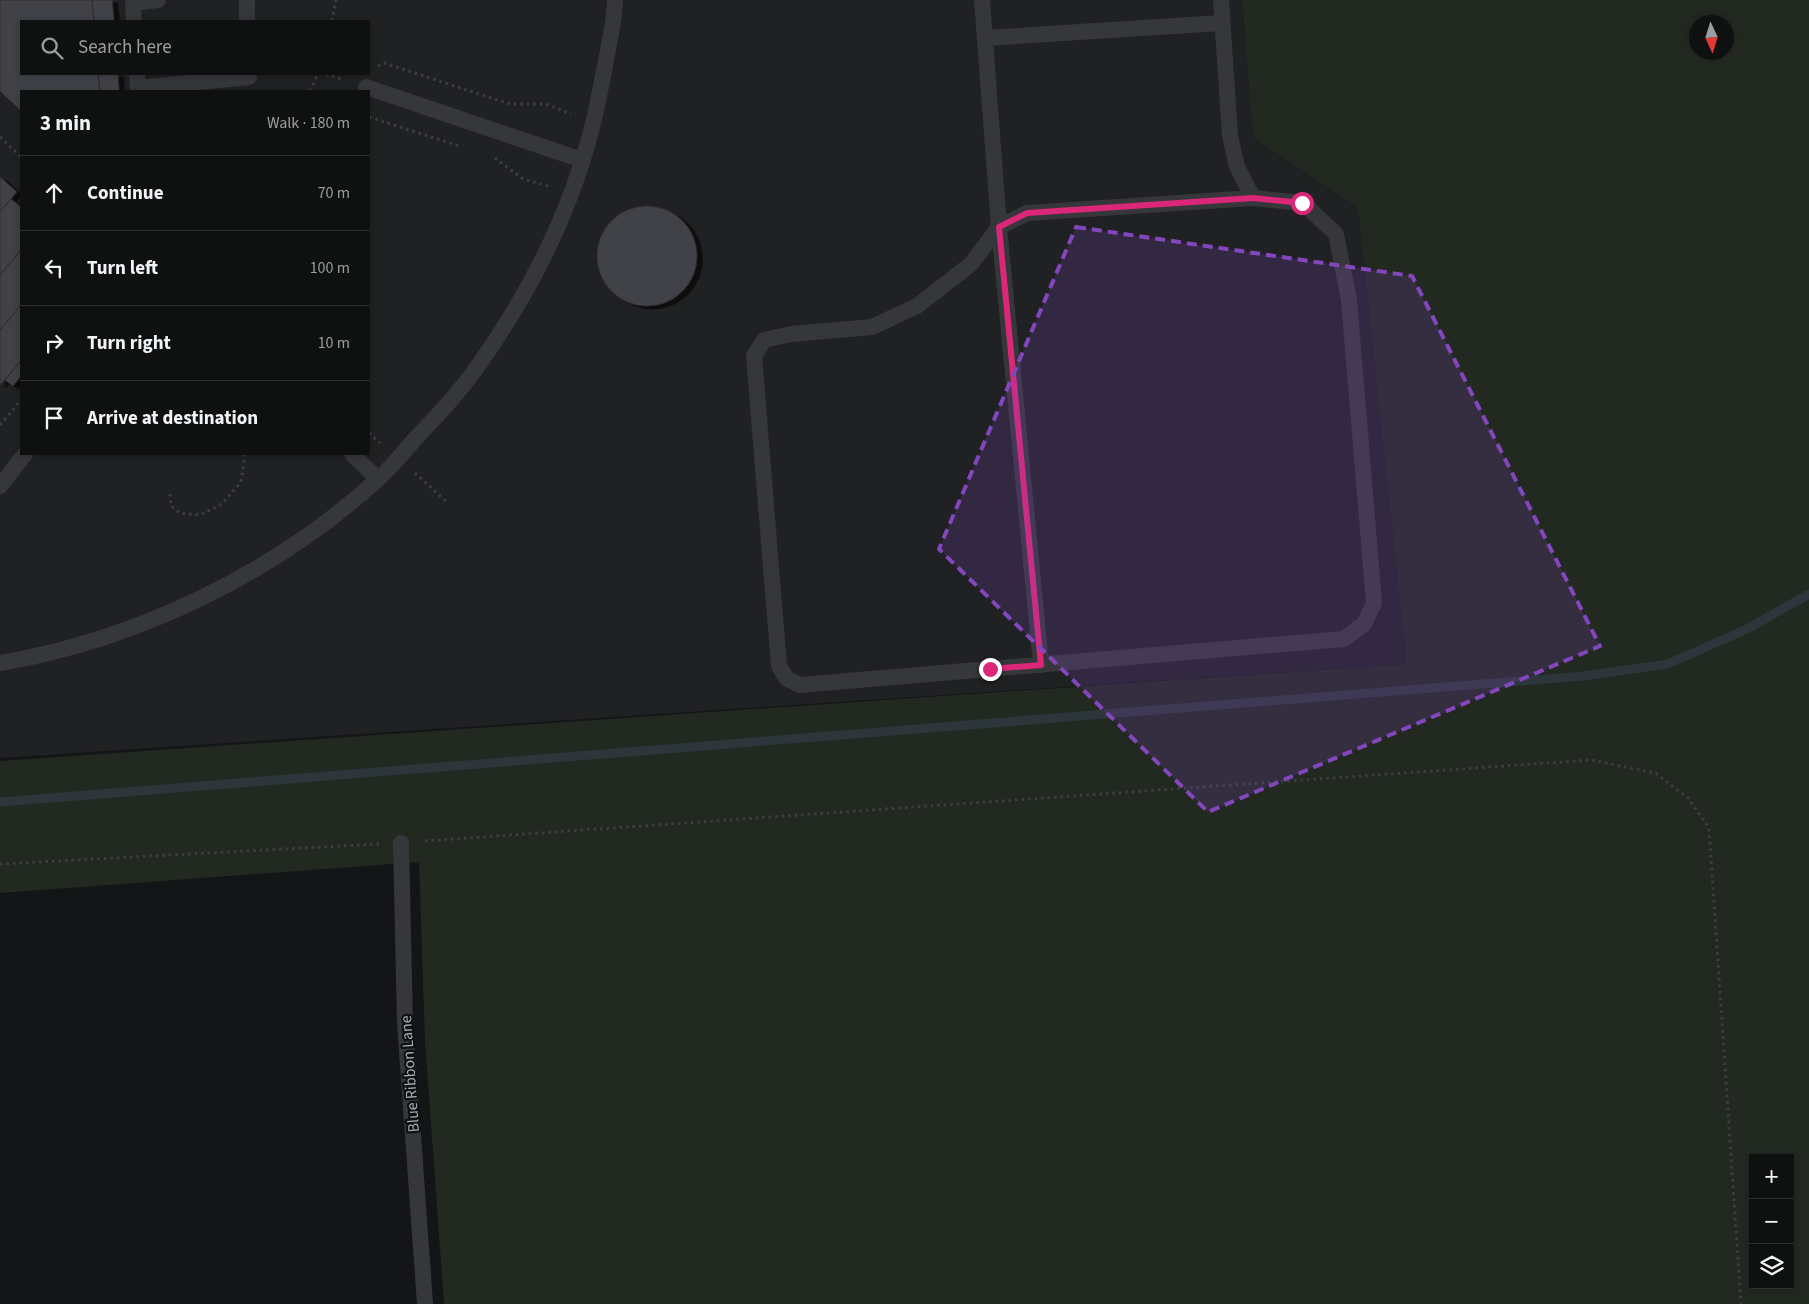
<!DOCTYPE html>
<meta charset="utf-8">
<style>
:root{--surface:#0f1010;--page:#181919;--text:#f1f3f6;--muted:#9b9d9f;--line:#2f3030}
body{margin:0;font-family:"Source Sans 3",sans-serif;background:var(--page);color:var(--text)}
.controls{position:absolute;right:15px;bottom:15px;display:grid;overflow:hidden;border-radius:0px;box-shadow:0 2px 8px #0003}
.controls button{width:45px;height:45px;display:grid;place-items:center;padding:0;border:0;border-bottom:1px solid var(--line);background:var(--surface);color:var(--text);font:25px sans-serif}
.compass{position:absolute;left:1689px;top:15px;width:45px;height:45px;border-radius:50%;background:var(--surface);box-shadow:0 2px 8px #0003;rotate:176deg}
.stop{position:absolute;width:15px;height:15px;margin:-11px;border:4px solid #db2777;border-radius:50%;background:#fff}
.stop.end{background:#db2777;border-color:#fff;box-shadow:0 1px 5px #0008}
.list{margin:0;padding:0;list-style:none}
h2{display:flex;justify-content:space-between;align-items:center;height:65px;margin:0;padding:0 20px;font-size:21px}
h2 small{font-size:16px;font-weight:400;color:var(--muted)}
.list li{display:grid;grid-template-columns:32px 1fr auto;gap:15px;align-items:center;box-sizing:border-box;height:75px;padding:0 20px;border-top:1px solid var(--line)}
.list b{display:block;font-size:19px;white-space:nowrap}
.list em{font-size:16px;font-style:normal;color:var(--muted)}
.icon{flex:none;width:28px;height:28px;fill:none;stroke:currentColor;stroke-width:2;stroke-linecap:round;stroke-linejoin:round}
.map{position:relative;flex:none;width:1809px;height:1304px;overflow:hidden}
.search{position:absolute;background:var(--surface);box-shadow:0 2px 8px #0003;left:20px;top:20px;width:350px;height:55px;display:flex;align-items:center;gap:12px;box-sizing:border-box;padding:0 18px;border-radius:0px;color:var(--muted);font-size:19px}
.panel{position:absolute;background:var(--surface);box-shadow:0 2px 8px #0003;left:20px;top:90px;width:350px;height:365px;border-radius:0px}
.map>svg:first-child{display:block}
.built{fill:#202123;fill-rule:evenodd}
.green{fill:#212921;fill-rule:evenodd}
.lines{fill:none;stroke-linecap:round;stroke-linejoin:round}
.stream{stroke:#2d363b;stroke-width:9}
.building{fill:#414346;stroke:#2f2f32;filter:url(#shadow)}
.path{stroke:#3c3e42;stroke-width:3;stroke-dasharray:2.5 4;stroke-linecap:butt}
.service{stroke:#36373b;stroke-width:16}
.route{stroke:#db2777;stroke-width:6}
.marked{fill:#8446bd;fill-opacity:0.2;stroke:#8446bd;stroke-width:4;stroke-dasharray:10 6;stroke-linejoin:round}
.labels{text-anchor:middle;stroke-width:4.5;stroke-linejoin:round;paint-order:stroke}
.street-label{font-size:16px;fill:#a7adb6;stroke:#0f1011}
</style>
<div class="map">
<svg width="1809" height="1304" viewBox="0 0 1809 1304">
<defs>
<filter id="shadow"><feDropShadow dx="5.5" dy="3" stdDeviation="0" flood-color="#0009"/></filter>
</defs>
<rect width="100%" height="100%" fill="#141516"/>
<path class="built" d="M0,0H1242L1253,138L1358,208L1408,664L0,758ZM21,21H369V74H21ZM21,91H369V454H21Z"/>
<path class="green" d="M1242,0H1809V1304H444L425,1041L419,862L0,893V761L1407,664L1358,208L1253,138ZM1696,22H1726V52H1696ZM1753,1158H1790V1285H1753Z"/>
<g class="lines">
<path class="stream" d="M0,802L1583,676L1668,664L1747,629L1809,594"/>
</g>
<path class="building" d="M0,0H92L94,21H21V74H98L100,91H21V111L0,91Z
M92,0H112L114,21H94Z
M98,74H118L119,91H100Z
M0,177L17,192L0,211Z
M11,199L21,207V250L0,275V211Z
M597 256a50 50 0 1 1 100 0a50 50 0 1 1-100 0Z
M21,250V305L0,330V275Z
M21,305V361L0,385V330Z
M21,361V376L13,386L5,380Z"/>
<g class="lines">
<path class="path" d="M332,21L336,0
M378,66L384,63L510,104H546L571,114
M326,74L344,80
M310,91L318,74
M369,117L459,146
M0,137L21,157
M495,158L523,179L548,186
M0,425L21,400
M369,433L380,443
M415,473L448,503
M170,494L171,506L180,513L200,515L222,504L241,482L245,454
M425,841L1591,760L1655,773L1688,798L1709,828L1741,1304
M0,864L379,844"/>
<path class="service" d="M247,0V21
M982,0L999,227L1041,665
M1221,0L1230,136L1237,167L1253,198
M134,21L133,3L158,0
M985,38L1222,23
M137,74L138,88L249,77
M366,87L582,160
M1253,198L1303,203L1336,234L1349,300L1374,603L1364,624L1344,639L800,685L787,679L779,666L754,356L764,340L791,334L872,327L917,306L971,264L999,227L1027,213Z
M352,454L378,479
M0,486L25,454
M0,663C137,640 275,573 377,480C391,468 402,454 414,440C436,417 459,393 478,366C531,291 574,206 595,115C601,88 606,61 611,34C613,23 615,11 615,0
M401,843L405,1023L425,1304"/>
</g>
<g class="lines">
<path class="route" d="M990,669L1041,665L999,227L1027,213L1253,198L1302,203"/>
</g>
<path class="marked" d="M1076,227L1412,276L1600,646L1208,812L939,549Z"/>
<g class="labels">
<g class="street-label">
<text transform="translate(409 1074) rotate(-94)" y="6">Blue Ribbon Lane</text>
</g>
</g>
</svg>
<div class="controls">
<button>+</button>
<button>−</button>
<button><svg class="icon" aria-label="layers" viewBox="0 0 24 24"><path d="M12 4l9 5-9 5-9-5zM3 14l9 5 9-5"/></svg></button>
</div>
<svg class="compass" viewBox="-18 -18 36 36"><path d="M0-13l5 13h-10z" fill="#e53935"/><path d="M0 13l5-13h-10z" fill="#9b9d9f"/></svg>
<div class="stop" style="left:1302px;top:203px"></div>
<div class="stop end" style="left:990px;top:669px"></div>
<div class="search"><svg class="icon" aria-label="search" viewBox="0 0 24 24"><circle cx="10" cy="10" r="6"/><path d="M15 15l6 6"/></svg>Search here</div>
<section class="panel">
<h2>3 min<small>Walk · 180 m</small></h2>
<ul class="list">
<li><svg class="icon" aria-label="ahead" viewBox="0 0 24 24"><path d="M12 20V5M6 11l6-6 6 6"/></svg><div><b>Continue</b></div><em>70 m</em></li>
<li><svg class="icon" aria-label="left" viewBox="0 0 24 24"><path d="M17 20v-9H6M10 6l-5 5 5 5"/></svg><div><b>Turn left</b></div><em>100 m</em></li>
<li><svg class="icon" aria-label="right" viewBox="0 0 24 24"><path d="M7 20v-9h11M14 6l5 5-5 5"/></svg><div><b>Turn right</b></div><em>10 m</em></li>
<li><svg class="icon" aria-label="arrive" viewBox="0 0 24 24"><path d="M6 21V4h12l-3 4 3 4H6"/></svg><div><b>Arrive at destination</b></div></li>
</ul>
</section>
</div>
